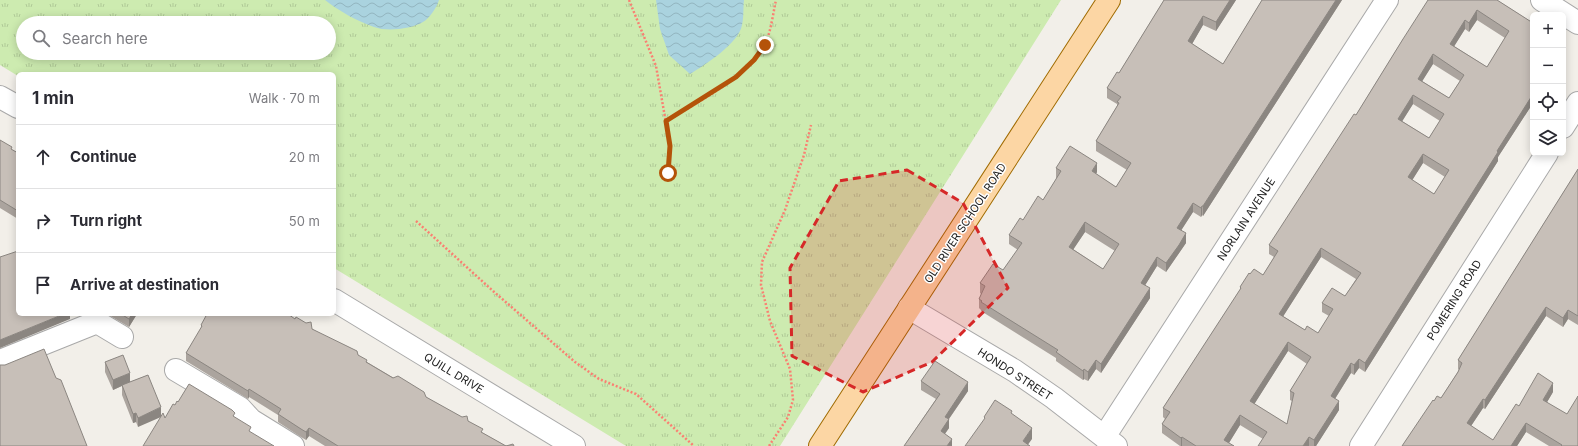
<!DOCTYPE html>
<meta charset="utf-8">
<style>
:root{--surface:#fff;--page:#f7f7f7;--text:#2b2b33;--muted:#7c7c81;--line:#e1e1e2}
body{margin:0;font-family:Inter,sans-serif;background:var(--page);color:var(--text)}
.controls{position:absolute;right:12px;top:12px;display:grid;overflow:hidden;border-radius:6px;box-shadow:0 2px 10px #0003}
.controls button{width:36px;height:36px;display:grid;place-items:center;padding:0;border:0;border-bottom:1px solid var(--line);background:var(--surface);color:var(--text);font:20px sans-serif}
.stop{position:absolute;width:12px;height:12px;margin:-9px;border:3px solid #b45309;border-radius:50%;background:#fff}
.stop.end{background:#b45309;border-color:#fff;box-shadow:0 1px 4px #0008}
.list{margin:0;padding:0;list-style:none}
h2{display:flex;justify-content:space-between;align-items:center;height:52px;margin:0;padding:0 16px;font-size:17px}
h2 small{font-size:13px;font-weight:400;color:var(--muted)}
.list li{display:grid;grid-template-columns:26px 1fr auto;gap:12px;align-items:center;box-sizing:border-box;height:64px;padding:0 16px;border-top:1px solid var(--line)}
.list b{display:block;font-size:15px;white-space:nowrap}
.list em{font-size:13px;font-style:normal;color:var(--muted)}
.icon{flex:none;width:22px;height:22px;fill:none;stroke:currentColor;stroke-width:2;stroke-linecap:round;stroke-linejoin:round}
.map{position:relative;flex:none;width:1578px;height:446px;overflow:hidden}
.search{position:absolute;background:var(--surface);box-shadow:0 2px 10px #0003;left:16px;top:16px;width:320px;height:44px;display:flex;align-items:center;gap:10px;box-sizing:border-box;padding:0 14px;border-radius:22px;color:var(--muted);font-size:15px}
.panel{position:absolute;background:var(--surface);box-shadow:0 2px 10px #0003;left:16px;top:72px;width:320px;height:244px;border-radius:6px}
.map>svg:first-child{display:block}
.grass{fill:url(#grass-tufts);fill-rule:evenodd}
.water{fill:url(#water-waves)}
.lines{fill:none;stroke-linecap:round;stroke-linejoin:round}
.minor-casing{stroke:#a9a9a9;stroke-width:24}
.major-casing{stroke:#a06b00;stroke-width:24}
.path{stroke:#fa8072;stroke-width:2.5;stroke-dasharray:2 2;stroke-linecap:butt}
.minor{stroke:#fff;stroke-width:22}
.major{stroke:#fcd6a4;stroke-width:22}
.wall{fill:#aba49e;fill-rule:evenodd}
.shaded-wall{fill:#8b8681}
.building{fill:#c7bfb8;stroke:#8b8681;fill-rule:evenodd}
.route{stroke:#b45309;stroke-width:5}
.marked{fill:#d62828;fill-opacity:0.2;stroke:#d62828;stroke-width:3;stroke-dasharray:8 5;stroke-linejoin:round}
.labels{text-anchor:middle;stroke-width:3;stroke-linejoin:round;paint-order:stroke}
.street-label{font-size:11px;fill:#222;stroke:#fff}
</style>
<div class="map">
<svg width="1578" height="446" viewBox="0 0 1578 446">
<defs>
<pattern id="grass-tufts" width="24" height="20" patternUnits="userSpaceOnUse"><rect width="24" height="20" fill="#cdebb0"/><path d="M3 7l-1-3M5 7V3M7 7l1-3M15 17l-1-3M17 17v-4M19 17l1-3" fill="none" stroke="#b0c997"/></pattern>
<pattern id="water-waves" width="16" height="10" patternUnits="userSpaceOnUse"><rect width="16" height="10" fill="#aad3df"/><path d="M0 5q4-4 8 0t8 0" fill="none" stroke="#92b5bf"/></pattern>
</defs>
<rect width="100%" height="100%" fill="#f2efe9"/>
<path class="grass" d="M0,0H1061L780,446H626L334,268V74H18V76L0,65ZM23,23H329V53H23Z"/>
<path class="water" d="M325,0H439C437,7 429,19 423,22C411,29 387,32 374,27C359,22 337,10 325,0Z
M656,0H744C743,8 744,17 742,25C739,43 705,65 690,74L669,55L660,29Z"/>
<g class="lines">
<defs>
<path id="minor" d="M1542,0L1578,23
M0,97L18,107
M1563,127L1578,103
M334,300L574,446
M909,308L1015,371L1054,398L1116,446
M0,361L97,322L122,337
M176,370L240,408L251,420L293,446
M1104,437L1387,0
M1361,446L1547,153"/>
<path id="major" d="M820,446L1109,0"/>
</defs>
<use href="#minor" class="minor-casing"/>
<use href="#major" class="major-casing"/>
<path class="path" d="M629,0L656,66L670,146L668,173
M667,121C694,104 752,74 765,45C771,31 773,14 776,0
M416,221L493,291L575,362L599,379L636,394L694,446
M769,446L788,417L793,400L790,369L770,321L761,285L762,262L785,210L804,155L811,125"/>
<use href="#minor" class="minor"/>
<use href="#major" class="major"/>
</g>
<path class="wall" d="M1164,0H1236L1216,31L1203,25L1192,44L1223,64L1262,0H1342L1203,216L1202,215L1201,217L1193,212L1181,230L1186,243L1166,272L1157,266L1145,285L1150,298L1101,373L1096,369L1088,381L1084,379L1083,380L1056,361V358L981,311V310L979,308V299L981,294L980,293V283L1003,270L1018,250L1009,244V235L1023,220L1043,200L1057,178H1056V168L1097,172L1096,174L1116,187L1127,170L1096,151V141L1117,106V104L1107,98V88L1119,73ZM1085,232L1115,251L1103,269L1073,249Z
M1497,0L1533,23V103L1498,157V161L1365,372L1359,368L1354,375L1351,373L1335,399L1339,410L1316,446H1258L1263,439L1240,425L1229,443L1234,446H1180L1162,433V424L1165,419L1163,417V408L1240,290V287L1250,274L1263,275L1274,257L1269,254V245L1356,115L1403,39ZM1477,20L1505,38L1487,67L1454,46L1465,29L1469,32ZM1433,64L1460,81L1449,98L1422,81ZM1413,104L1440,121L1429,138L1402,121ZM1423,163L1445,177L1434,194L1412,180ZM1321,257L1356,279L1345,296L1322,303V312L1329,316L1318,333L1305,330L1283,316ZM1288,351L1307,364L1290,391V400L1292,401L1287,424L1254,404Z
M0,140L12,150L18,153V219L0,208Z
M1578,169V325L1568,319L1563,327L1546,316L1485,409L1483,408L1471,426L1493,440L1519,406L1553,392L1547,402L1578,446H1549L1526,432L1517,446H1402L1434,401L1441,398L1459,370L1458,369V360Z
M107,314H137L129,327Z
M295,319L358,355L367,362L426,397L468,421L483,433L506,446H514H325L309,436L306,440L301,437L278,422V415L249,397L248,399L186,361V353L201,329V325Z
M105,362L130,382L148,375L138,427L136,422L133,423L122,395V386L113,390L105,372Z
M921,381L968,391L949,419V428L945,434L952,446H904L936,399L921,390Z"/>
<path class="shaded-wall" d="M1230,0H1236L1216,31V22Z
M1336,0H1342L1203,216V206Z
M1477,10V20L1469,32V23Z
M1203,16V25L1188,51V41Z
M1465,20V29L1450,53V44Z
M1565,44V53L1563,56V47Z
M1433,54V64L1418,88V79Z
M1533,94V103L1498,157V161L1365,372V363L1497,151Z
M1413,95V104L1398,128V119Z
M1423,154V163L1408,187V177Z
M1097,163V172L1092,180V171Z
M1193,203V212L1177,237V228Z
M1202,206V215L1201,217V208Z
M1085,222V232L1069,256V247Z
M1186,233V243L1166,272V263Z
M1321,248V257L1279,323V314Z
M1157,257V266L1141,292V283Z
M1150,288V298L1101,373V364Z
M1546,307V316L1485,409V400Z
M1568,310V319L1563,327V318Z
M64,314H70V319L0,348V340Z
M132,314H137L129,327V319Z
M1288,342V351L1250,411V401Z
M1359,359V368L1354,375V365Z
M1096,360V369L1088,381V372Z
M1351,363V373L1331,405V396Z
M1084,369V379L1083,380V371Z
M130,373V382L113,390V380Z
M968,382V391L946,423L949,419V428L941,439V431L945,417Z
M1553,383V392L1543,409V400Z
M249,389V397L248,399V391Z
M1483,399V408L1467,432V423Z
M1339,401V410L1316,446H1314V440Z
M161,407V417L138,427V418Z
M136,413V422L133,423V414Z
M1240,415V425L1227,446L1224,440Z
M1526,423V432L1517,446H1511Z
M309,428V436L306,440V432Z
M1032,428V439L1027,446L1023,441Z
M1182,437V446H1181V438Z
M1309,437V446H1303Z
M952,439V446H947Z"/>
<path class="building" d="M1164,0H1230L1216,22L1203,16L1188,41L1223,64L1262,0H1336L1203,206H1202L1201,208L1193,203L1177,228L1186,233L1179,245L1166,263L1157,257L1141,283L1150,288L1101,364L1096,360L1088,372L1084,369L1083,371L1056,352L1058,350L981,302L982,301L979,299L985,286L980,283L993,264L1003,270L1022,243L1009,235L1020,218L1023,220L1038,196L1043,200L1061,171L1056,168L1070,146L1097,163L1092,171L1116,187L1131,163L1096,141L1119,103L1117,102L1121,97L1107,88L1117,72L1119,73ZM1085,222L1119,244L1103,269L1069,247Z
M1428,0H1497L1533,23V94L1497,151L1498,152L1365,363L1359,359L1354,365L1351,363L1331,396L1339,401L1314,440L1309,437L1303,446H1258L1267,432L1240,415L1224,440L1234,446H1196L1182,437L1181,438L1162,424L1170,412L1163,408L1241,288L1240,287L1249,273L1250,274L1254,269L1263,275L1278,251L1269,245L1354,114L1356,115L1403,39ZM1477,10L1509,31L1487,67L1450,44L1465,20L1469,23ZM1433,54L1464,75L1449,98L1418,79ZM1413,95L1444,114L1429,138L1398,119ZM1423,154L1449,170L1434,194L1408,177ZM1321,248L1361,273L1345,296L1332,288L1322,303L1333,309L1318,333L1307,326L1305,330L1279,314ZM1288,342L1311,357L1290,391L1294,393L1287,424L1250,401Z
M1563,42L1565,44L1563,47Z
M0,140L12,147L11,149L18,153V211L0,200Z
M1578,169V316L1568,310L1563,318L1546,307L1485,400L1483,399L1467,423L1493,440L1516,404L1519,406L1538,373L1553,383L1543,400L1567,414L1578,396V446H1561L1562,445L1526,423L1511,446H1402L1433,400L1434,401L1437,396L1441,398L1458,372L1462,363L1458,360Z
M18,251V314H64L0,340V257Z
M121,314H132L129,319Z
M207,314H288L295,319L296,317L306,323L311,322L312,329L357,351L358,355L367,360L366,362L393,378L398,376L424,392L426,397L462,417L467,416L468,421L483,429L481,432L506,446L513,444L514,446H338L309,428L306,432L301,429L278,414L281,409L249,389L248,391L186,353L202,326L201,325Z
M44,349L56,378L61,380L87,446H0V365H5Z
M123,355L130,373L113,380L105,362Z
M935,361L968,382L945,417L949,419L941,431L952,439L947,446H904L940,394L921,381Z
M148,375L161,407L138,418L136,413L133,414L122,385Z
M189,384L232,410L235,413L233,416L251,427L249,431L274,446H143L163,413L165,418L173,404L175,405L177,401L178,402Z
M995,400L1012,411L1011,413L1032,428L1023,441L1030,446H965L985,418L984,417Z"/>
<g class="lines">
<path class="route" d="M668,173L670,146L666,121L736,77L754,60L765,45"/>
</g>
<path class="marked" d="M907,170L963,203L1008,288L932,362L863,392L792,356L790,268L839,181Z"/>
<g class="labels">
<g class="street-label">
<text transform="translate(1246 219) rotate(-57)" y="4">NORLAIN AVENUE</text>
<text transform="translate(965 223) rotate(-57)" y="4">OLD RIVER SCHOOL ROAD</text>
<text transform="translate(1454 300) rotate(-58)" y="4">POMERING ROAD</text>
<text transform="translate(454 373) rotate(31)" y="4">QUILL DRIVE</text>
<text transform="translate(1015 374) rotate(33)" y="4">HONDO STREET</text>
</g>
</g>
</svg>
<div class="controls">
<button>+</button>
<button>−</button>
<button><svg class="icon" aria-label="locate" viewBox="0 0 24 24"><circle cx="12" cy="12" r="6"/><path d="M12 2v4M12 18v4M2 12h4M18 12h4"/></svg></button>
<button><svg class="icon" aria-label="layers" viewBox="0 0 24 24"><path d="M12 4l9 5-9 5-9-5zM3 14l9 5 9-5"/></svg></button>
</div>
<div class="stop" style="left:668px;top:173px"></div>
<div class="stop end" style="left:765px;top:45px"></div>
<div class="search"><svg class="icon" aria-label="search" viewBox="0 0 24 24"><circle cx="10" cy="10" r="6"/><path d="M15 15l6 6"/></svg>Search here</div>
<section class="panel">
<h2>1 min<small>Walk · 70 m</small></h2>
<ul class="list">
<li><svg class="icon" aria-label="ahead" viewBox="0 0 24 24"><path d="M12 20V5M6 11l6-6 6 6"/></svg><div><b>Continue</b></div><em>20 m</em></li>
<li><svg class="icon" aria-label="right" viewBox="0 0 24 24"><path d="M7 20v-9h11M14 6l5 5-5 5"/></svg><div><b>Turn right</b></div><em>50 m</em></li>
<li><svg class="icon" aria-label="arrive" viewBox="0 0 24 24"><path d="M6 21V4h12l-3 4 3 4H6"/></svg><div><b>Arrive at destination</b></div></li>
</ul>
</section>
</div>
